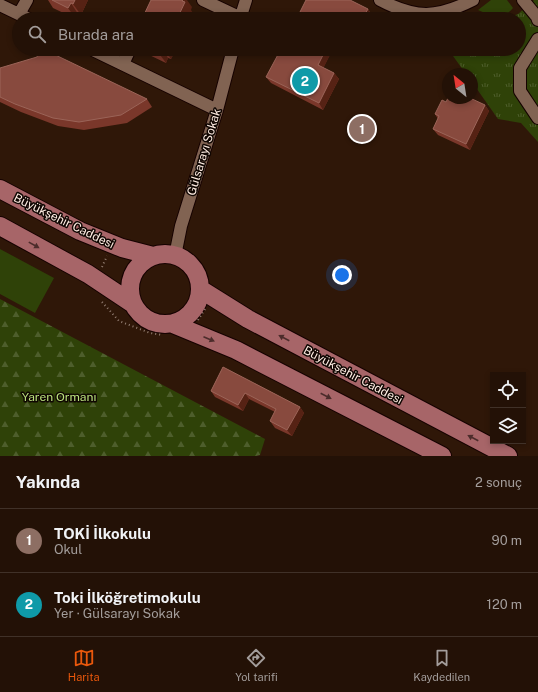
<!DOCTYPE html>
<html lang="tr">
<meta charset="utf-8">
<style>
:root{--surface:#231106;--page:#2f1f14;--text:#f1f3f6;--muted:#a39d9b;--line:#403128;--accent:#ea580c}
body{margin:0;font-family:"Public Sans",sans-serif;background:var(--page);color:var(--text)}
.controls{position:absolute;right:12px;bottom:12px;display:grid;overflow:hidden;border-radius:0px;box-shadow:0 2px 6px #0003}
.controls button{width:36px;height:36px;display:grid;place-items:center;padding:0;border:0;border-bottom:1px solid var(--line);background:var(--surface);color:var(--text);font:20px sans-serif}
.compass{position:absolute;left:442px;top:68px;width:36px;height:36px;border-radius:50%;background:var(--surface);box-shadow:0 2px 6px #0003;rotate:330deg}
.you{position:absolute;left:342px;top:275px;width:14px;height:14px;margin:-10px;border:3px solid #fff;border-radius:50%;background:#1a73e8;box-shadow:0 0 0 6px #1a73e833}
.badge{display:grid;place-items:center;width:26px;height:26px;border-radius:50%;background:var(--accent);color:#fff;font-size:13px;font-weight:700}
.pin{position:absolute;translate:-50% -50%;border:2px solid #fff;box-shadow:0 1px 4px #0006}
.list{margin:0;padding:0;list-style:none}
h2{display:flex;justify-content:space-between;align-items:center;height:52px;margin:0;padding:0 16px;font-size:17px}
h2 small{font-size:13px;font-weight:400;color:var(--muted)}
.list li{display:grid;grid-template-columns:26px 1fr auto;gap:12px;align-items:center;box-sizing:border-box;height:64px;padding:0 16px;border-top:1px solid var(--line)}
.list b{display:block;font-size:15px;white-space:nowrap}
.list p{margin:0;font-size:13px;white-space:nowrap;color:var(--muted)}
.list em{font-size:13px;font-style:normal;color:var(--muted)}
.icon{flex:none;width:22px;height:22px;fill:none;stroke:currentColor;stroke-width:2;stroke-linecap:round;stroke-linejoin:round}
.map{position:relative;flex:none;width:538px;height:456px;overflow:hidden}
.search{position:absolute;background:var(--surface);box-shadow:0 2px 6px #0003;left:12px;right:12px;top:12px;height:44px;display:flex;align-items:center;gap:10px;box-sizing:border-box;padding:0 14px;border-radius:22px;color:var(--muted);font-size:15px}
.sheet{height:180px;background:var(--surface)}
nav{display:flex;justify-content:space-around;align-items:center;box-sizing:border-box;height:56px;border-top:1px solid var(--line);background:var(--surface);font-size:11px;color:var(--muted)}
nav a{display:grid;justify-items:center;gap:2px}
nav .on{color:var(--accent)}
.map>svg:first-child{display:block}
.green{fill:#2f4208}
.forest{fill:url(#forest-firs)}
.park{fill:url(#park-tufts)}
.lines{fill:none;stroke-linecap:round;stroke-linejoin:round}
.street-casing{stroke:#160200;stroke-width:14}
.primary-casing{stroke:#160200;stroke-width:20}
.path{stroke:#947f73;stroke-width:2;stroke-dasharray:1 3;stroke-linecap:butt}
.street{stroke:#816352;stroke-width:12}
.primary{stroke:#a76568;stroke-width:18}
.wall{fill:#7a372a}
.shaded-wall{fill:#562214}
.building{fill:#884a3e;stroke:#9b6458}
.oneway{fill:#4c2c2b}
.labels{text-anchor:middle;stroke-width:3;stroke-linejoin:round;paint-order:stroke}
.street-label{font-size:12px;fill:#ffede3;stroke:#0f0602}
.park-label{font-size:12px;fill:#bae17d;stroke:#0f0602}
</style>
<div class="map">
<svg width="538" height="456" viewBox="0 0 538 456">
<defs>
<pattern id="forest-firs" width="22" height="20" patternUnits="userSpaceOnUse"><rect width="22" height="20" fill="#2f4208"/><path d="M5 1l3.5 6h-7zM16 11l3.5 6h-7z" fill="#4e5e2c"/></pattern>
<pattern id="park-tufts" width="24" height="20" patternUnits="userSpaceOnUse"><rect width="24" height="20" fill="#2f4208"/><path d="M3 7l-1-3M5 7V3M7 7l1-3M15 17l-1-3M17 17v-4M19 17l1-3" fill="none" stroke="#4e5e2c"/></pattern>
</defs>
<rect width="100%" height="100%" fill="#2f1708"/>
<path class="green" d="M491,0H507L513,8C502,21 492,16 478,10Z
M0,249L54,278L35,313L0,294Z"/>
<path class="forest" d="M0,299L265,439L260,455L256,456H0Z"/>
<path class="park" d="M534,0H538V142L521,123L498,119L472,82V74H466L448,49H519V19H504L518,14Z
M476,12L493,19H467Z"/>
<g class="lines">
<defs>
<path id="street" d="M203,0L241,18
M380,0C416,19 437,18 473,0
M523,0L537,17L538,20
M0,5L29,19
M19,14L27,0
M240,19L246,0
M538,39L520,68V91L538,118
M91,49L217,110
M123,64L130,49
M175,256L181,226L217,110L233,49"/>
<path id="primary" d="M0,189L80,231L122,248L153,256
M0,226L88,274L133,304
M130 289a35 35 0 1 1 70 0a35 35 0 1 1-70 0Z
M200,289L248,319L508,456
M173,324L236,350L442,456"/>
</defs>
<use href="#street" class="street-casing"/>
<use href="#primary" class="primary-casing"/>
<path class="path" d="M102,267L107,256
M102,302L119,321L150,333L163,335
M198,320L205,309"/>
<use href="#street" class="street"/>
<use href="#primary" class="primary"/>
</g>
<path class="wall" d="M48,0H88L81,15L78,14L76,19L53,8Z
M368,9L372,15L303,18L300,12Z
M141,49H176L171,59L168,58L166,63L143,52Z
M333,49L323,68L334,73L339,79L323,110L271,83L266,77Z
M0,68L147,99L152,107L127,123L84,130L58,126L21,112L0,102Z
M446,102L485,105L489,111L470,150L438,135L433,129L438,119L435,114Z
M223,367L300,407L304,413L292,436L275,428L270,421L275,412L249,399L243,411L215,397L211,391Z"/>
<path class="shaded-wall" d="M75,0H88L81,15L73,4Z
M183,0H187L192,7L191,10L193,13L190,19H177Z
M71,3L78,14L76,19L68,8Z
M368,9L372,15L370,19H362Z
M159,49H162L168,58L166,63L158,52Z
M164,49H176L171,59Z
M326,49H333L322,71L318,65Z
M334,73L339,79L323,110L319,103Z
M485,105L489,111L470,150L466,144Z
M245,393L249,399L243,411L238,405Z
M300,407L304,413L292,436L287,430Z"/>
<path class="building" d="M52,0H75L73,4L71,3L68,8Z
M151,0H183L182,1L185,2L177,19H142Z
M306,0H350L368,9L362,19H303L305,15L300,12Z
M41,49H43L147,99L121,115L79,122L53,118L15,104L0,97V68L37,57Z
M153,49H159L158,52Z
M281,49H326L318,65L334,73L319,103L266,77Z
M448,98H470L485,105L466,144L433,129L439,116L435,114L442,100L446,102Z
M223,367L300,407L287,430L270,421L276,409L245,393L238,405L211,391Z"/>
<defs><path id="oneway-solid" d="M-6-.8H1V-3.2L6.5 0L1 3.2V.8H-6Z"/></defs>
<g class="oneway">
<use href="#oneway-solid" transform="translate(34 245) rotate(29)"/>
<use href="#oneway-solid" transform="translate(284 338) rotate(-152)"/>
<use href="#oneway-solid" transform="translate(209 339) rotate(23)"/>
<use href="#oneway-solid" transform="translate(326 396) rotate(27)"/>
<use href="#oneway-solid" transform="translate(473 438) rotate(-152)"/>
</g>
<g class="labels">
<g class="street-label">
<text transform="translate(204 152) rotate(-73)" y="4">Gülsarayı Sokak</text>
<text transform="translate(64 221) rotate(26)" y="4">Büyükşehir Caddesi</text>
<text transform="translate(353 375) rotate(28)" y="4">Büyükşehir Caddesi</text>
</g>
<g class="park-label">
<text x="59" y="401">Yaren Ormanı</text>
</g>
</g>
</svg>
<div class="controls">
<button><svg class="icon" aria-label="locate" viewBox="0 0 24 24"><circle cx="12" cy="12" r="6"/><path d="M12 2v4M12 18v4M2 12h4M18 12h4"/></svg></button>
<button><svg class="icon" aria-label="layers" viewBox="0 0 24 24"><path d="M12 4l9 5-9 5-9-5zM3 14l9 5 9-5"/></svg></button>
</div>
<svg class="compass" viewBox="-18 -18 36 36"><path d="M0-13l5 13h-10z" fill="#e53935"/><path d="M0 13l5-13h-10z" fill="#a39d9b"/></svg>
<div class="you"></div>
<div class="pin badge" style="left:362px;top:129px;background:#8d6e63">1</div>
<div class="pin badge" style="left:305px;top:81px;background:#0f9aa8">2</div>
<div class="search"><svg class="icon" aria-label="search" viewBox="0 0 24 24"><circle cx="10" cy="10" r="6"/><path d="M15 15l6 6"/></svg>Burada ara</div>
</div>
<section class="sheet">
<h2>Yakında<small>2 sonuç</small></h2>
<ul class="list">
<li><span class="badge" style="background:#8d6e63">1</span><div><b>TOKİ İlkokulu</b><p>Okul</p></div><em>90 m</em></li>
<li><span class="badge" style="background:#0f9aa8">2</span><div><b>Toki İlköğretimokulu</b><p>Yer · Gülsarayı Sokak</p></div><em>120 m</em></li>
</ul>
</section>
<nav>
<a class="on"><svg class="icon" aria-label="map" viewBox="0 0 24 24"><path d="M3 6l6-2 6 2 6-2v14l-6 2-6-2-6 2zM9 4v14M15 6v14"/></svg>Harita</a>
<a><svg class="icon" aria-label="directions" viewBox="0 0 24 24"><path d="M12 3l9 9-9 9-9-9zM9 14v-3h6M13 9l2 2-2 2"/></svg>Yol tarifi</a>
<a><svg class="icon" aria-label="saved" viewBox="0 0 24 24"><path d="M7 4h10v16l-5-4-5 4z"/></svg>Kaydedilen</a>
</nav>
